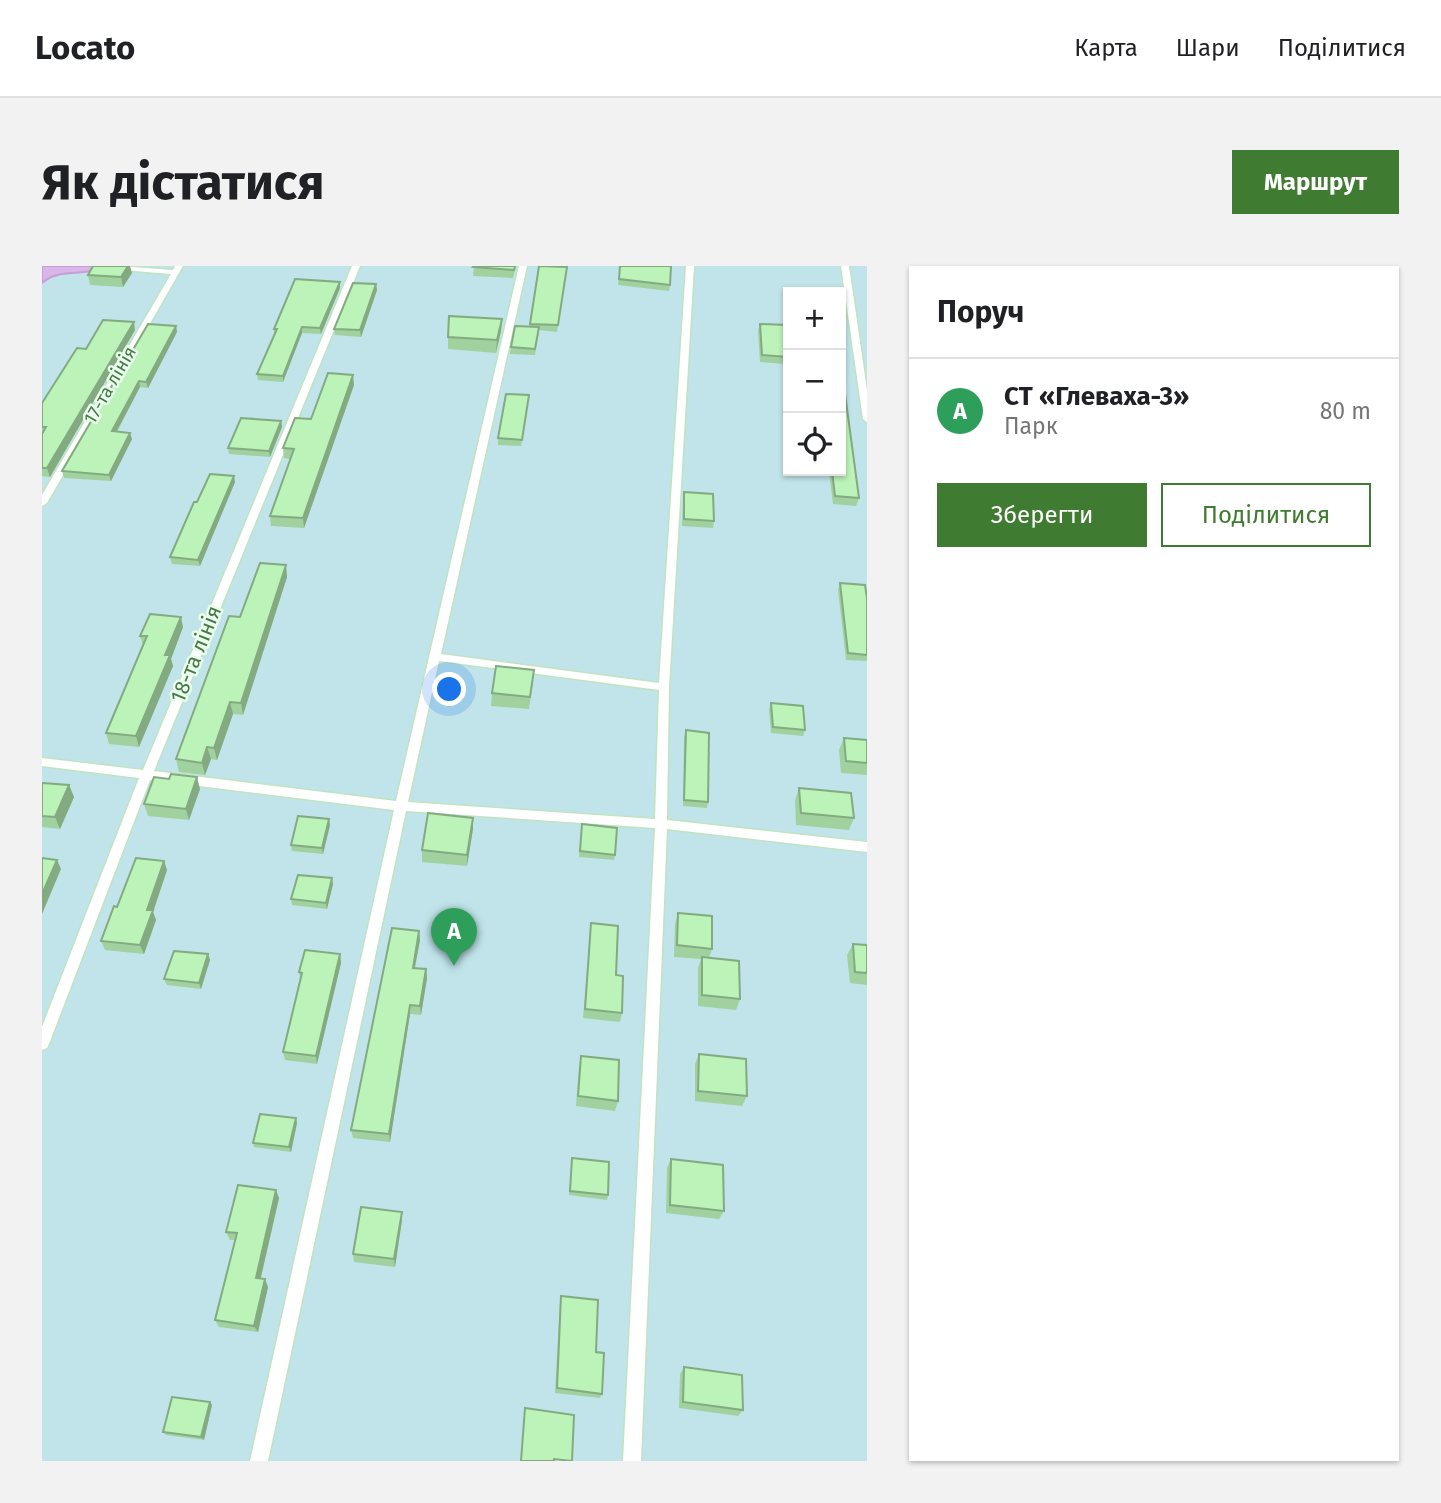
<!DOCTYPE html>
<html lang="uk">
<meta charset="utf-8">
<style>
:root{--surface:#fff;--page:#f2f2f2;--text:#202124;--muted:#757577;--line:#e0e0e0;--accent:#407b32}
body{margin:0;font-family:"Fira Sans",sans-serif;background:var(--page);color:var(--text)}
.controls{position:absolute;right:21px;top:21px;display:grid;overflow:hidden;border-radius:0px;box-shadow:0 2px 5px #0004}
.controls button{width:63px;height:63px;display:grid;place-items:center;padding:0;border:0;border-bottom:2px solid var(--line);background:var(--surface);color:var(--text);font:35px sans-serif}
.you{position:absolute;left:408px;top:424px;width:24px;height:24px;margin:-18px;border:5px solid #fff;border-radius:50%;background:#1a73e8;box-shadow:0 0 0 10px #1a73e833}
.badge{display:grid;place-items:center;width:46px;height:46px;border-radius:50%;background:var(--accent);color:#fff;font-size:23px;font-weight:700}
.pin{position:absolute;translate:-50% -58px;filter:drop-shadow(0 2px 4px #0008)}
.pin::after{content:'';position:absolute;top:37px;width:24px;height:21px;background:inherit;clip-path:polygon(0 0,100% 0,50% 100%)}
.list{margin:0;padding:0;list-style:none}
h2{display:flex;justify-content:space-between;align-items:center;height:91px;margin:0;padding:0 28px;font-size:30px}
h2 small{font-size:23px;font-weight:400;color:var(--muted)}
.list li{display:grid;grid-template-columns:46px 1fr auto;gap:21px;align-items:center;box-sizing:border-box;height:105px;padding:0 28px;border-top:2px solid var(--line)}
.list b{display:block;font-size:26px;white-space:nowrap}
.list p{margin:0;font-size:23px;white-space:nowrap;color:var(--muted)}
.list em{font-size:23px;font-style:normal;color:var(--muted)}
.actions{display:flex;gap:14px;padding:21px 28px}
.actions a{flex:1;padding:16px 0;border:2px solid var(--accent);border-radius:0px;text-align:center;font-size:24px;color:var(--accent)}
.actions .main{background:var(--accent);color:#fff}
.icon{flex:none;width:38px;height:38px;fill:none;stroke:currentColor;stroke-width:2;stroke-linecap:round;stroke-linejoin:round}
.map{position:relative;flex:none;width:825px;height:1195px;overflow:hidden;border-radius:0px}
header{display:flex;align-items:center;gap:42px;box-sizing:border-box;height:98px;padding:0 35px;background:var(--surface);border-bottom:2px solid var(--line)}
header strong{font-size:33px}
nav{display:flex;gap:38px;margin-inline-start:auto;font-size:24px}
.intro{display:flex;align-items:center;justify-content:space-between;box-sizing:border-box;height:168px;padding:0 42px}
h1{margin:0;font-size:49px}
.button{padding:18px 32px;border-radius:0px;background:var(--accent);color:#fff;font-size:24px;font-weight:700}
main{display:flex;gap:42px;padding:0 42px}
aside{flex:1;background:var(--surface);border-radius:0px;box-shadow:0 2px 5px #0004}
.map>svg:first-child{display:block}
.green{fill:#c0e4ea;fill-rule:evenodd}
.water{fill:#d8b6e7;stroke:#c89cd9;stroke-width:2}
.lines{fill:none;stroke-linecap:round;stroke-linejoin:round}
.service-casing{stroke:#c0e3c1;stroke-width:3}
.service{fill:#fff;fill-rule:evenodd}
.wall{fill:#a1d19e}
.shaded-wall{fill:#83aa81}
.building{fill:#bbf3b8;stroke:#83aa81;stroke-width:2}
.labels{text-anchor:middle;stroke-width:5;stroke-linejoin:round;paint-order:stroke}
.far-street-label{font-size:18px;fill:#4b7548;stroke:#e8ffec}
.street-label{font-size:21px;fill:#4b7548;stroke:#e8ffec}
</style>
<header>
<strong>Locato</strong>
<nav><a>Карта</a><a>Шари</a><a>Поділитися</a></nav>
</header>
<div class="intro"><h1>Як дістатися</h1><a class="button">Маршрут</a></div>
<main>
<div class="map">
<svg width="825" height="1195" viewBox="0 0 825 1195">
<rect width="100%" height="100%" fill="#e2fde6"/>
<path class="green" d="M0,0H825V1195H0ZM746,26H799V205H746Z"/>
<path class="water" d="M0,0H62C41,12 18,1 0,17Z"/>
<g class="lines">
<defs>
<path id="service" d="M77,0L131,4L133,0H141L5,237L0,240V229L129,8L80,4L76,2Z
M310,0H318L112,505L354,535L477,0H485L399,388L617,417L644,0H652L627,421L625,554L825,576V586L625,563L599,1195H581L613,562L364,545L226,1195H208L352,544L108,514L7,778L5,782L0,784V761L97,512L0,500V492L101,504ZM397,395L617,424L613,553L366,536Z
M799,0H807L825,124V156L821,153Z"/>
</defs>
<use href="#service" class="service-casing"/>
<use href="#service" class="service"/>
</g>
<path class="wall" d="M432,0H474L471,12L431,10Z
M497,0L524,7L515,66L497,64L493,89L468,88L469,81L487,60Z
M578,0L628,19L627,25L576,19Z
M90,7L81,21L48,19L46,9Z
M298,16V22L279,68L260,67L241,116L216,114L215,108L232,68V63Z
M334,18L335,24L319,71L293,69L292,63Z
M460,53L459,65L454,87L406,83V71Z
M718,58L746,59V98L718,96L716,65Z
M134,60L135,66L106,122L98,121L75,166L90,173L69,215L22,212L20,205Z
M93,64L8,211L0,210V137L44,83Z
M312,119L262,262L229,260L228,250L248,193L242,192L241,182L269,153Z
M487,129L479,180L456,179V172Z
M239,155L240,161L228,191L187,188L186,182Z
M787,205H799L817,232L814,240L791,238Z
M193,216L158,300L130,298L128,291L155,236Z
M642,226L672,255L671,262L640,260L641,232Z
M244,299L245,311L201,449L191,448L175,494L169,493L163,509L137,506L134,493L198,351Z
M798,317L825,332V395L804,394L796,324Z
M141,361L129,393L131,400L97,481L67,478L64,467L101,379L98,370Z
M491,416L487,443L449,440L450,427Z
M729,437L763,464L761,470L729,467L727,443Z
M644,464L666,536L665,542L641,540L642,471Z
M802,472L825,474V509L799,507L797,484Z
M0,517L27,519L32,531L18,563L0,561Z
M757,522L812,552L807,564L754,559L753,534Z
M158,523L147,554L106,550L102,538Z
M431,552V563L425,600L380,596V584Z
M540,558L573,589L572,594L537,591Z
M288,559L281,588L250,585L249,579Z
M122,595L125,604L111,646L114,654L102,688L63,684L59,675L75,641Z
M291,618L285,643L250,639L249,633Z
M636,647L670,683L667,692L698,733L694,744L656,740V702L659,693L632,691L633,658Z
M549,657L574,709L580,747L578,756L541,752Z
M377,665L378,674L373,702L384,703L385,712L379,749L368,748L348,876L311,872L309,864Z
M811,678L825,679V719L808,717L805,689Z
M166,688L168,694L159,723L125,719L122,713Z
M298,688L299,697L275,798L243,794L241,786L258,712L257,706Z
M657,788L705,830L700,840L653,835V798Z
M539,790L576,835L573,845L534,840L537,800Z
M255,857L249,886L212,881L211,877Z
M530,892L566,929L565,934L527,929Z
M629,893L682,945L677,953L624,947L625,902Z
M237,932L219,1012L226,1021L216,1066L177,1061L173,1054L193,974H188L184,966Z
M360,954L353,1001L312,996L311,988Z
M519,1030L554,1086L560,1128L558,1132L513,1127L518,1036Z
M642,1101L701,1144L696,1150L637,1142L638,1108Z
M170,1139L162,1174L124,1169L121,1166Z"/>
<path class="shaded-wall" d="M86,0H88L90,7L81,21L79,11Z
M298,16V22L279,68L278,62Z
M334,18L335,24L319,71L318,64Z
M460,53L459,65L454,87L455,74Z
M92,56L93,64L8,211L5,202Z
M134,60L135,66L106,122L104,116Z
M260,61V67L241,116V110Z
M311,109L312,119L262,262L261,252Z
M97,115L98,121L71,172L70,165Z
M239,155L240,161L228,191L227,185Z
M88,167L90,173L69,215L67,209Z
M192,210L193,216L158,300L156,294Z
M244,299L245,311L201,449L199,437Z
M139,351L141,361L129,393L131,400L97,481L94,470L123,389Z
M188,436L191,448L175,494L172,482Z
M165,481L169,493L163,509L160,497Z
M155,511L158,523L147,554L144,543Z
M27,519L32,531L18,563L13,551Z
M431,552V563L425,600V589Z
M287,553L288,559L281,588L280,582Z
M15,594L19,603L0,648V628Z
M122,595L125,604L111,646L114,654L102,688L98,679L105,644Z
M290,612L291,618L285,643L284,637Z
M377,665L378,674L371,711V702Z
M166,688L168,694L159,723L157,717Z
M298,688L299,697L275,798L274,790Z
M384,703L385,712L379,749L378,740Z
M368,739V748L348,876L347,868Z
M254,852L255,857L249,886L247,881Z
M234,924L237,932L217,1019L214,1012Z
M360,946V954L353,1001L352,993Z
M223,1013L226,1021L216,1066L212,1060Z
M168,1136L170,1139L162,1174L159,1171Z"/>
<path class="building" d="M51,0H86L79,11L46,9Z
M432,0H473L472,4L431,1Z
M497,0L525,1L516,59L488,58Z
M578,0H629L628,19L577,13Z
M253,13L298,16L278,62L260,61L241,110L215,108L235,63H232Z
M311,17L334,18L318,64L292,63Z
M407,50L460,53L455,74L406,71Z
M61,54L92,56L5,202H0V168L4,161H0V137L35,82L44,83Z
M106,58L134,60L104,116L97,115L70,165L88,167L67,209L20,205Z
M718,58L746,59V91L720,89Z
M473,60L497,61L493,83L469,81Z
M799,98L817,232L793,230L790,205H799Z
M286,107L311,109L261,252L228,250L252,183L241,182L253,152L269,153Z
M464,128L487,129L480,174L456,172Z
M199,152L239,155L227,185L186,182Z
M168,208L192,210L156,294L128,291L152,236H155Z
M642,226L671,228L672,255L642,253Z
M218,297L244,299L199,437L188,436L172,482L165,481L160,497L134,493L187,350L198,351Z
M798,317L823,319L825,332V389L806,387Z
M108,348L139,351L123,389H128L94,470L64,467L105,370H98Z
M454,400L492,404L488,431L450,427Z
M729,437L761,440L763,464L731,461Z
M644,464L667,467L666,536L642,534Z
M802,472L825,474V497L804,495Z
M129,508L155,511L144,543L102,538L112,511L127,513Z
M0,517L27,519L13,551L0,550Z
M757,522L809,527L812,552L759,547Z
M386,547L431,552L425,589L380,584Z
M256,550L287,553L280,582L249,579Z
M540,558L575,562L573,589L538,585Z
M0,592L15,594L0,628Z
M94,592L122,595L105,644H111L98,679L59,675L72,640L75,641Z
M256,609L290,612L284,637L249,633Z
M636,647L670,650V683L635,679Z
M549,657L576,660L574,709L581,710L580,747L543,743Z
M350,662L377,665L371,702L384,703L378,740L368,739L347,868L309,864Z
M811,678L825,679V707L813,706Z
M263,684L298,688L274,790L241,786L260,707L257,706Z
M132,685L166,688L157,717L122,713Z
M660,691L697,695L698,733L660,729Z
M657,788L704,793L705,830L656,825Z
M539,790L577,794L576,835L536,830Z
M218,848L254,852L247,881L211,877Z
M530,892L567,896L566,929L528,925Z
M629,893L681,899L682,945L628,939Z
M196,919L234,924L214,1012L223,1013L212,1060L173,1054L195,967L184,966Z
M319,941L360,946L352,993L311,988Z
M519,1030L556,1034L554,1086L562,1087L560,1128L515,1122Z
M642,1101L700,1109L701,1144L641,1136Z
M130,1131L168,1136L159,1171L121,1166Z
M483,1142L532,1149L530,1195L512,1193V1195H479Z"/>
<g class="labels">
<g class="far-street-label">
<text transform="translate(68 119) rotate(-60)" y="6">17-та лінія</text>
</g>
<g class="street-label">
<text transform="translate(154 388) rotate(-68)" y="7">18-та лінія</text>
</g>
</g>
</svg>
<div class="controls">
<button>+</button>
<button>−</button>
<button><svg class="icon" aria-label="locate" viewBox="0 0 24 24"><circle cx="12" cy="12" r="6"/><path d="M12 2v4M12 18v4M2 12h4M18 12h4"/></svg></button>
</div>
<div class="you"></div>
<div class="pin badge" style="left:412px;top:700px;background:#2e9e5b">A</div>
</div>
<aside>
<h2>Поруч<small></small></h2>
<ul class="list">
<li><span class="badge" style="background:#2e9e5b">A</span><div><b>СТ «Глеваха-3»</b><p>Парк</p></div><em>80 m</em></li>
</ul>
<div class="actions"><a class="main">Зберегти</a><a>Поділитися</a></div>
</aside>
</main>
